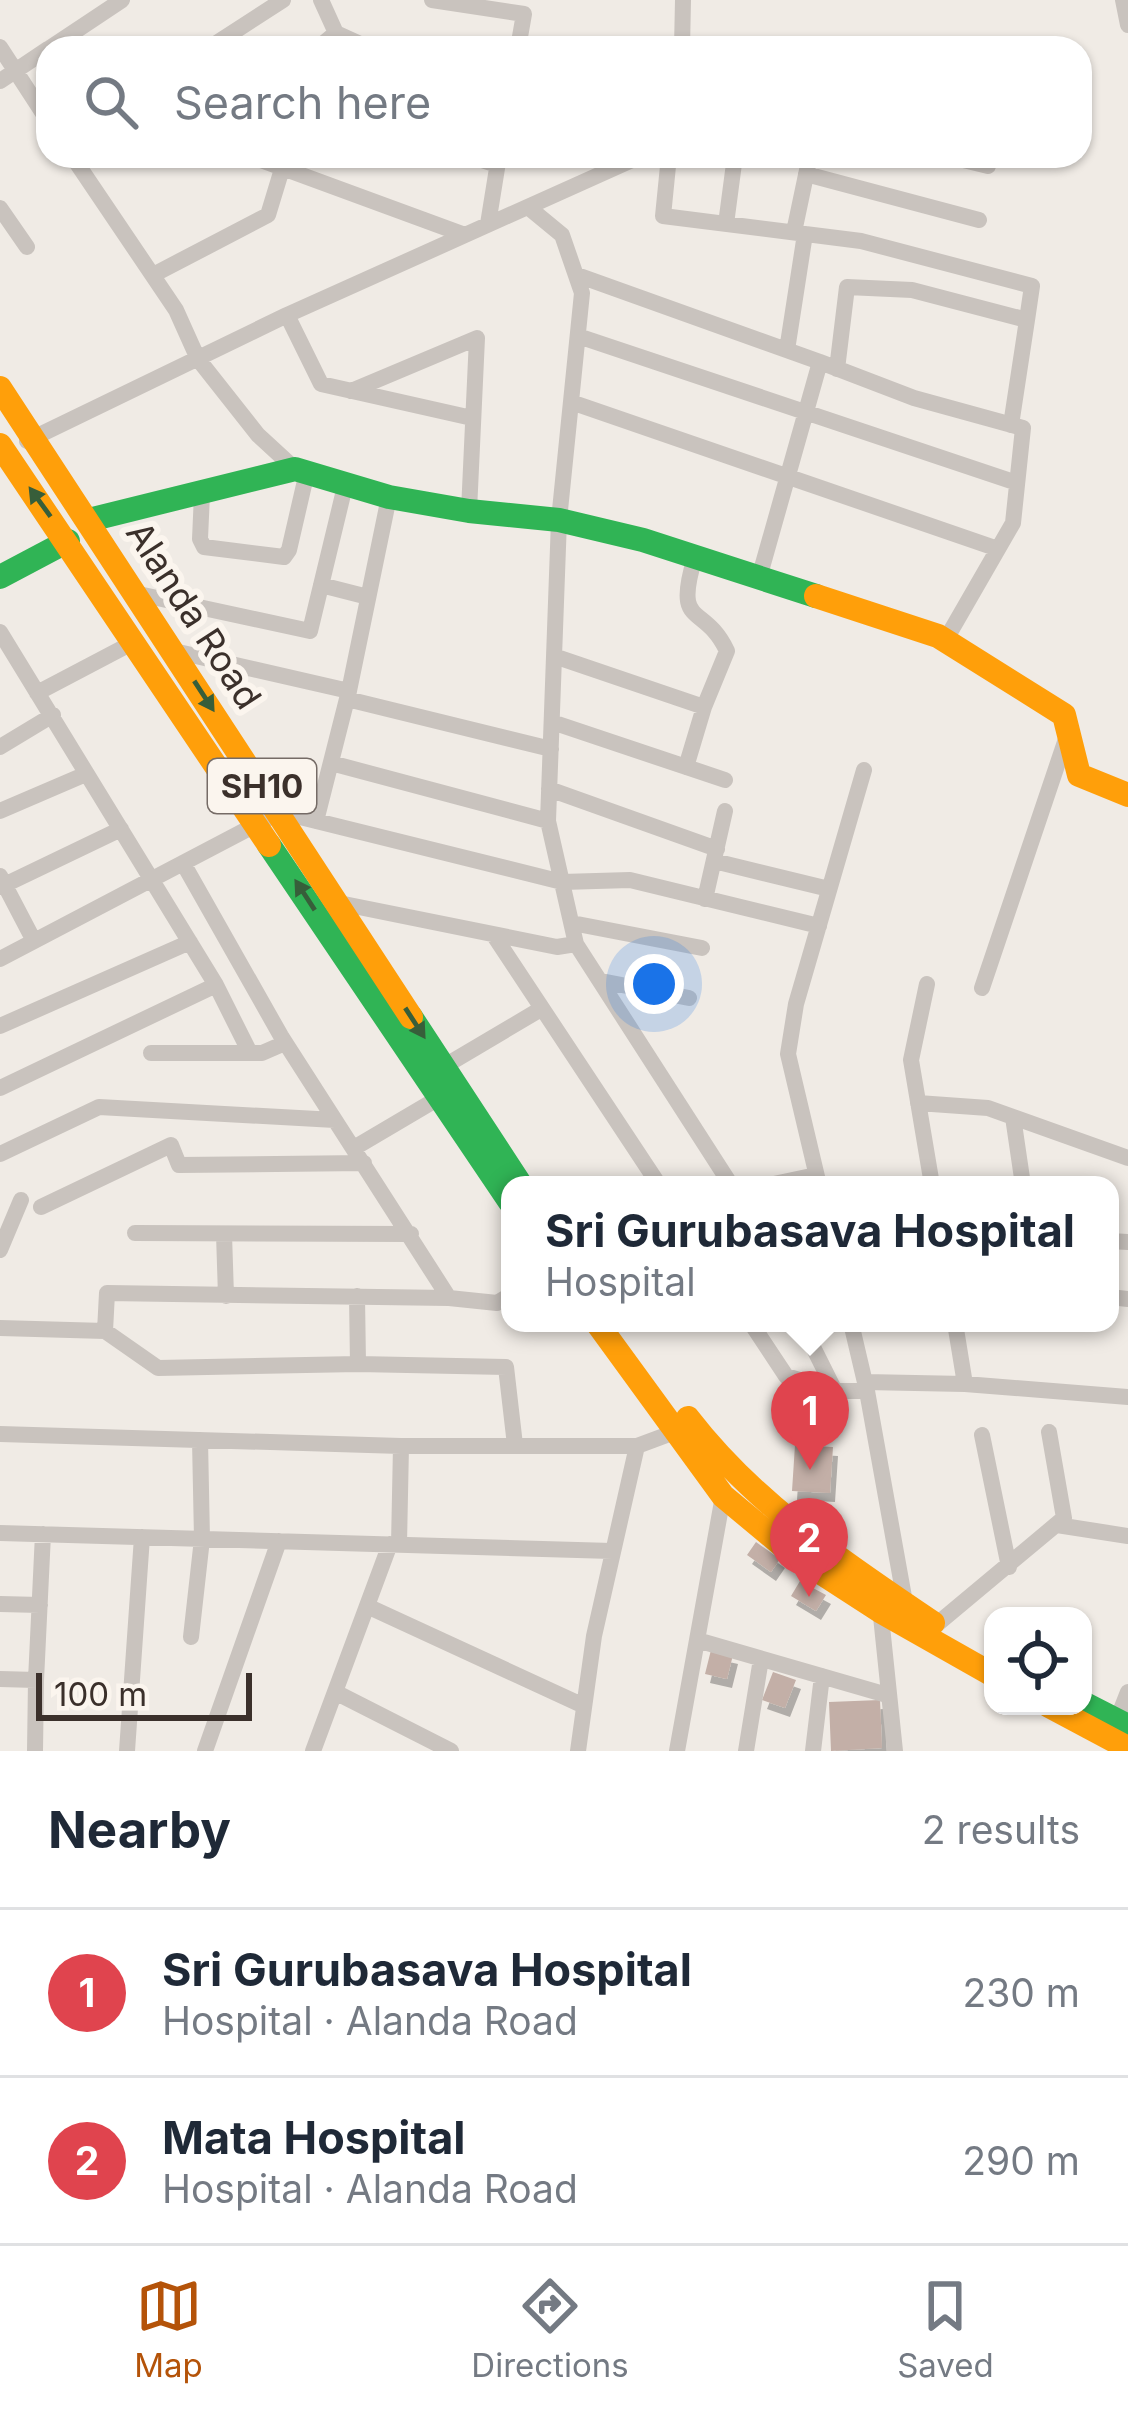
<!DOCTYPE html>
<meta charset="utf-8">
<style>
:root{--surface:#fff;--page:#f2f2f3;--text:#1f2937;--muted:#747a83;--line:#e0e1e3;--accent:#b45309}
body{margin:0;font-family:Inter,sans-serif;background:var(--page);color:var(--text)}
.controls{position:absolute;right:36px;bottom:36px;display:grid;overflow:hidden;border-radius:24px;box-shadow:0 3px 9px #0004}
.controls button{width:108px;height:108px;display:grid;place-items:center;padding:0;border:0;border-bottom:3px solid var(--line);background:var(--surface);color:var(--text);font:60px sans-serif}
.scale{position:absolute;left:36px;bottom:30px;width:216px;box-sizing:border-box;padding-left:12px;border:6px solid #3b302b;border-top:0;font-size:33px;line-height:42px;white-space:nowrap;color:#3b302b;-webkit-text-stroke:9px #fbf5ee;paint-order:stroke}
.you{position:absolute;left:654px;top:984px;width:42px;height:42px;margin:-30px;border:9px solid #fff;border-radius:50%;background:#1a73e8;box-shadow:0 0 0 18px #1a73e833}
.badge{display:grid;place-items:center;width:78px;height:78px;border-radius:50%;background:var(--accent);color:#fff;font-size:39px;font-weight:700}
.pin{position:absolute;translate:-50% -99px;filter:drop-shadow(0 3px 6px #0008)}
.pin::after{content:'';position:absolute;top:63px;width:42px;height:36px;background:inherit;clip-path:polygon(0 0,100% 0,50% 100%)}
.popup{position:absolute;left:501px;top:1176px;width:618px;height:156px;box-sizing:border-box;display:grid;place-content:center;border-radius:24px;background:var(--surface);filter:drop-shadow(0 3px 9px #0005);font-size:39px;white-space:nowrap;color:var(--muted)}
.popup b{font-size:45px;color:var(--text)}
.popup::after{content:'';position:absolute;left:50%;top:100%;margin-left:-24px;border:24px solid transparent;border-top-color:var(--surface)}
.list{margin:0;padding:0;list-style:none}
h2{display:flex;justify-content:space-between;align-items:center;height:156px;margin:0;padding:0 48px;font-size:51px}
h2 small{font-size:39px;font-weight:400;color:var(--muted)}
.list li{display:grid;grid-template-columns:78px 1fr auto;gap:36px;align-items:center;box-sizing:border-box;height:168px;padding:0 48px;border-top:3px solid var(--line)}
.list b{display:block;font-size:45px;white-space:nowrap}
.list p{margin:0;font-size:39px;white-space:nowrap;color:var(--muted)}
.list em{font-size:39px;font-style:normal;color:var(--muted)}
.icon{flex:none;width:66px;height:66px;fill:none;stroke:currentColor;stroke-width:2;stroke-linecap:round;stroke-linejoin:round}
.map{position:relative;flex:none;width:1128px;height:1751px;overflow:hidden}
.search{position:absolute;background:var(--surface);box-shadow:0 3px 9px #0004;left:36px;right:36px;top:36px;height:132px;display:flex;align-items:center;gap:30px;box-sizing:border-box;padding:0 42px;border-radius:36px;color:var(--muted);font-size:45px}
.sheet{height:492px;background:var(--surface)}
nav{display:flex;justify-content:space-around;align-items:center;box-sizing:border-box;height:168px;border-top:3px solid var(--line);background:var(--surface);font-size:33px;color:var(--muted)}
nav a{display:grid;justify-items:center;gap:6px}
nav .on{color:var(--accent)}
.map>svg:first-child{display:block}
.building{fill:#c3afa7;filter:url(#shadow)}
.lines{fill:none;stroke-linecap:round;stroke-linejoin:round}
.street{stroke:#c9c3be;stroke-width:16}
.fast{stroke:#30b455;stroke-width:24}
.slow{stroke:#ff9f0a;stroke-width:24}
.oneway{fill:#375e3a}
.labels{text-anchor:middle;stroke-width:12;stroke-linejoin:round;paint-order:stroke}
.shield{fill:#fbf5ee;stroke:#756b66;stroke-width:3}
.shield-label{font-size:33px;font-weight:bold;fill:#3b302b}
.street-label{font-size:36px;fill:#3b302b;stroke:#fbf5ee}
</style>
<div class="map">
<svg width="1128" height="1751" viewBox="0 0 1128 1751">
<defs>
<filter id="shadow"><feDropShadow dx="5" dy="9" stdDeviation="0" flood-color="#0004"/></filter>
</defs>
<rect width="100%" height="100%" fill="#f0ebe5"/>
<path class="building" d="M795,1445L833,1447L830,1493L792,1491Z
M756,1542L780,1559L771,1572L747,1555Z
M800,1581L826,1595L816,1611L791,1596Z
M711,1650L733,1655L727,1679L705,1674Z
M773,1672L796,1680L785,1708L762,1700Z
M880,1700L882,1748L831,1751L829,1702Z"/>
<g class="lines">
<path class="street" d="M321,0L336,33L369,48
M432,0L524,14L518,48
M1123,0L1128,25
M0,47L48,121
M50,48L122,0
M209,48L283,0
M318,48L336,33
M682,48L683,0
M0,81L48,49
M72,156L176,310L198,359L258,435L295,469
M250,156L465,235
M469,156L497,165
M669,156L663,216L861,241L1032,286L1027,320
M947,156L988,166
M806,174L979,220
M528,207L562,235L582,293L559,520L548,821L576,944L731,1185
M0,208L27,247
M488,224L499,156
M726,224L735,156
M794,232L810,156
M153,275L268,215L282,169
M577,275L820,362
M287,315L321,384L472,418
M578,336L1017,483
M787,350L805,234
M837,369L847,287L912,290L1027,320L1011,425
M351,391L477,338L469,511
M571,402L998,549
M27,441L287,315L641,156
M202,494L200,539L204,547L284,557L289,550L307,472
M695,557C673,630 704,602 727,651L704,707
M759,578L820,362L914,398L1023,428L1013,523L945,641
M321,585L368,597
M134,593L310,631L346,482
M0,632L216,985L0,1088
M174,651L349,691L316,821
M554,656L704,707L686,767
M349,691L389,497
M37,693L134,642
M347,699L551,749
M552,722L725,780
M0,747L53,715
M331,763L548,821
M549,789L717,849
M0,811L86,774
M714,861L829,889
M183,863L281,1036L449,1298L497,1303L510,1295
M0,876L34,941
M0,887L121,829
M705,899L725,811
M339,903L557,947L576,944
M572,923L702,948
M493,934L659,1185
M0,959L280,812L562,882L630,880L819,926
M601,981L689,998
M927,984L911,1060L932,1185
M216,985L250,1053
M982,988L1068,733
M0,1026L190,942
M151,1053H262L285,1043
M443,1067L541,1009
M918,1103L988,1108L1128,1158
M1013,1117L1023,1185
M354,1148L437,1099
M0,1154L99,1107L335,1120
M769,1185L816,1175
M819,1185L788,1054L796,1004L864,770
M41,1207L171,1145L179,1165L364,1163
M135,1233L411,1234
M224,1234L226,1296
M1110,1241L1128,1242
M0,1250L21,1200
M357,1296L358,1364
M1110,1297L1128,1299
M751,1323L786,1376L835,1391
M801,1323L835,1391H867L906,1608
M851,1323L867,1391
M0,1328L105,1331L107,1293L449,1298
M105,1331L158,1368L358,1364L506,1367L515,1445
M865,1382L965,1384L955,1323
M965,1384L1128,1397
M0,1434L401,1446H637L680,1430
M982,1435L1009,1567
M1057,1525L1128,1536
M0,1533L612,1551
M399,1544L401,1446
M0,1604L40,1605
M367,1606L584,1706
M880,1607L895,1751
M936,1625L1064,1518L1049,1432
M191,1637L202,1539L200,1440
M697,1640L887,1695
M0,1679L36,1680L43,1534
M335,1692L451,1751
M1117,1720L1128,1692
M35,1751L36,1680
M127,1751L142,1537
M205,1751L279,1541
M313,1751L390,1544
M578,1751L594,1636L637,1446
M677,1751L723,1496
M746,1751L761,1659
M813,1751L822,1676"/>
<path class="fast" d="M89,520L295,469L389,497L469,511L559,520L643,540L816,596
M0,577L68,541
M269,845L510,1202
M411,1017L521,1185
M1083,1703L1128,1726"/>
<path class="slow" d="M0,388L411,1017
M0,445L269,845
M816,596L938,636L1064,715L1079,775L1128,795
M597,1323L723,1496L795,1556L880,1611L993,1675
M688,1418C755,1505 843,1562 933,1623
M1049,1706L1128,1748"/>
</g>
<defs><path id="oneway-solid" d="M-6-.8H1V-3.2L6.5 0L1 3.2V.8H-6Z" transform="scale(3)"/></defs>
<g class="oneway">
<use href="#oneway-solid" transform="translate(40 502) rotate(-126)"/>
<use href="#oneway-solid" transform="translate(204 696) rotate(57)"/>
<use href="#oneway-solid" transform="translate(305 895) rotate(-123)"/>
<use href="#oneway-solid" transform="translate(415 1023) rotate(57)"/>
</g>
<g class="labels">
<rect class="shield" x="208" y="759" width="108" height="54" rx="9"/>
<g class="shield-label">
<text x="262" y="798">SH10</text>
</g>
<g class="street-label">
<text transform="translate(194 615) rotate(57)" y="13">Alanda Road</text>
</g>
</g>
</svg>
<div class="controls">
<button><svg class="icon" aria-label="locate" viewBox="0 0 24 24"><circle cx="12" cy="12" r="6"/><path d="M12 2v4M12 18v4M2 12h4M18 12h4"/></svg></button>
</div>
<div class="scale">100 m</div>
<div class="you"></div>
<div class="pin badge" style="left:810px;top:1470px;background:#e0444e">1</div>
<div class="popup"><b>Sri Gurubasava Hospital</b>Hospital</div>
<div class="pin badge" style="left:809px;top:1597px;background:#e0444e">2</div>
<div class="search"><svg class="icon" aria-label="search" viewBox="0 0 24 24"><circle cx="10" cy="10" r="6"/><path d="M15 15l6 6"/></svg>Search here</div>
</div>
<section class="sheet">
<h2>Nearby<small>2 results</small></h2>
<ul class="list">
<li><span class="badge" style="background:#e0444e">1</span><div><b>Sri Gurubasava Hospital</b><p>Hospital · Alanda Road</p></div><em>230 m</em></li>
<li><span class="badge" style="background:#e0444e">2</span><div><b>Mata Hospital</b><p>Hospital · Alanda Road</p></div><em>290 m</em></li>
</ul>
</section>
<nav>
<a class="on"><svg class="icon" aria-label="map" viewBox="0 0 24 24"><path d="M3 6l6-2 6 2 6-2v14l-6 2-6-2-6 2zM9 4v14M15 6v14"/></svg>Map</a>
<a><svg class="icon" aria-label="directions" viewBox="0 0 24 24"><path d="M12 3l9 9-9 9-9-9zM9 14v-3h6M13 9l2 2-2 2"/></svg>Directions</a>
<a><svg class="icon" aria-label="saved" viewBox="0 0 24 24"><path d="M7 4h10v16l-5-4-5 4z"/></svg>Saved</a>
</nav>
